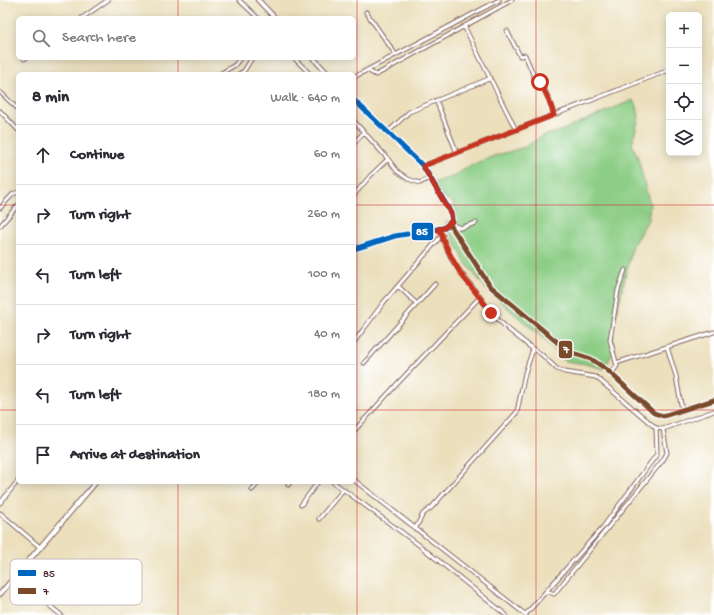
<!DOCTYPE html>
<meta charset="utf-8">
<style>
:root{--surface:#fff;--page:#f7f7f7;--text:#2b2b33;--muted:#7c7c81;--line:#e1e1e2}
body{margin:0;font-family:"Gochi Hand",sans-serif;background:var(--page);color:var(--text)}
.controls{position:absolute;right:12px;top:12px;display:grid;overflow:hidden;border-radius:6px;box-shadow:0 2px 10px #0003}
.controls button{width:36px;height:36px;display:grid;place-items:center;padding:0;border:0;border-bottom:1px solid var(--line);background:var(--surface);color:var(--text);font:20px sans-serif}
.stop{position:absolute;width:12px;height:12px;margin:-9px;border:3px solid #c8321e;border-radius:50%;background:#fff}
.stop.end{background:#c8321e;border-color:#fff;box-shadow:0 1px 4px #0008}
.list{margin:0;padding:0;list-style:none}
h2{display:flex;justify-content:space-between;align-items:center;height:52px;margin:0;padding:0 16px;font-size:17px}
h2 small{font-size:13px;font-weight:400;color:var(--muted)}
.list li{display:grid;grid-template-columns:26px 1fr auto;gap:12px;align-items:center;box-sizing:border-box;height:60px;padding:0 16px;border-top:1px solid var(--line)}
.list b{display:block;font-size:15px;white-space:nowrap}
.list em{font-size:13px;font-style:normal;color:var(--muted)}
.icon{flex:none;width:22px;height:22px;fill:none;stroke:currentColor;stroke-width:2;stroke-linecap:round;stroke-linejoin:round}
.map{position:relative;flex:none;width:714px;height:615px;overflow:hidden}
.search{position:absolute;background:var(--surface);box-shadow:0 2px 10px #0003;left:16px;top:16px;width:340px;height:44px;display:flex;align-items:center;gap:10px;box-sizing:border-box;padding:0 14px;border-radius:6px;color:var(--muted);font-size:15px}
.panel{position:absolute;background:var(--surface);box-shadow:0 2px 10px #0003;left:16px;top:72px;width:340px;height:412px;border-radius:6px}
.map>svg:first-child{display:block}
.green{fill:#8dce86;stroke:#6c7658}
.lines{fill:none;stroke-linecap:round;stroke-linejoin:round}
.minor-casing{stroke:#82625e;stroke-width:5}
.tertiary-casing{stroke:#82625e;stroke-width:6}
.minor{stroke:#fff;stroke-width:3}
.tertiary{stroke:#fff;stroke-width:4}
.bus-1-casing{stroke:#fff;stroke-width:8}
.bus-2-casing{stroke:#fff;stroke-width:8}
.bus-1{stroke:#0065bd;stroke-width:5}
.bus-2{stroke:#7a4b2a;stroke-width:5}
.route{stroke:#c8321e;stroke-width:5}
.grid{fill:none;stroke:#d62828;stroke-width:1;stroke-opacity:0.55}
.key{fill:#fff;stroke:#c9bcbf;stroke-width:1}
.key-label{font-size:11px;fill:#4a1f2b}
.line-badge{stroke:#fff;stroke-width:1.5}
.badge-label{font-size:11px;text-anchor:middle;font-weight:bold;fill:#fff}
</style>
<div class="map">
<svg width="714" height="615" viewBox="0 0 714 615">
<rect width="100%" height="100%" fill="#fff"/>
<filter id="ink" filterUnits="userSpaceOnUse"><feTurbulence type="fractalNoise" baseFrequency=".025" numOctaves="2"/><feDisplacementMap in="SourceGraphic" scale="8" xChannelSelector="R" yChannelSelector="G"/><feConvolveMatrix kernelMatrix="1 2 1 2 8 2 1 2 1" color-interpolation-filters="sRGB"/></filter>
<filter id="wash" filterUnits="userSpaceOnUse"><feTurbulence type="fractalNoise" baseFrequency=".012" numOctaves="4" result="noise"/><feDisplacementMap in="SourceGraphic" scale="16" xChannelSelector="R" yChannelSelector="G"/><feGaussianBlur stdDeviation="0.9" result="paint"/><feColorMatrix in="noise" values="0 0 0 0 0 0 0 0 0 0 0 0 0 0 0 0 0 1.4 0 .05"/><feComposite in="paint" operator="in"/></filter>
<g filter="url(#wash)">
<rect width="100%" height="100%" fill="#ebdfbc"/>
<path class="green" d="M633,100L637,106L639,117L632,144L638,158L650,205L648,220L633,245L612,331L615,349L604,369L586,364L564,361L546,341L488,291L465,262L445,223L457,215L453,203L439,194L432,183L455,176L469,166L494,156L525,147L542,136L558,132Z"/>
</g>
<g filter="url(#ink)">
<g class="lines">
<defs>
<path id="minor" d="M239,0L258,18
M366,12L396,55
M82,18L108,0
M464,26L516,130
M507,31L520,56L525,55L536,81L541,82L549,100L554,115
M294,58L310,74
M24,59L26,58
M367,70L376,75L512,0
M220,74L235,65L240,58
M239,74L244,71L252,58
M354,77L499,0
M0,92L18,109
M436,100L457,153
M0,111L18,130
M354,121L388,159L397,171L408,179L420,183L429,178
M388,132L409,112L491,78
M354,143L364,132
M423,166L669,70
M354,195L371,175L388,159
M0,208L13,194L18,192
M452,221L454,225L460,228L476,223
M449,223L490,286L569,352L591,359L606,369L654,413L663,416L714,400
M0,226L18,205
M398,286L417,304
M354,342L384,302L442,235
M667,347L676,376L682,410
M533,349L541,354L557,369L565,372L596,377L656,428L663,429L714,411
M364,363L435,284
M616,363L714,332
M611,374L617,366L610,340L618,290L625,270
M354,431L397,384L480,297
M354,480L526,615
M333,482L419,545L506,615
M288,485L290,482
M252,490L259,482
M0,503L18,481
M301,505L318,482
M0,513L41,548
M319,519L343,490
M415,529L423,514L432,507L517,412L525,373L533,349L508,329L491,313L480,297L462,274L452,260L442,237V235L438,229
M14,577L61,615
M547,591L554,594L663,460L667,453L663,429
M526,614L603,527L657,454L656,428"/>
<path id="tertiary" d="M258,0L275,18
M313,58L328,74
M354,100L423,166L448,208L451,214L452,221L444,228L395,236L354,249
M0,594L96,482"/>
</defs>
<use href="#minor" class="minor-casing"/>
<use href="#tertiary" class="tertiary-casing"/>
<use href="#minor" class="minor"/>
<use href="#tertiary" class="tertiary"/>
<defs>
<path id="bus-1" d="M354,100L423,166L448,208L451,214L452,221L444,228L395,236L354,249"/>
<path id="bus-2" d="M449,223L490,286L569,352L591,359L606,369L654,413L663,416L714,400"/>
</defs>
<use href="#bus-1" class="bus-1-casing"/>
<use href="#bus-2" class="bus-2-casing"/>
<use href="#bus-1" class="bus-1"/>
<use href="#bus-2" class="bus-2"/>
</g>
</g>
<g class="lines" filter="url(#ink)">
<path class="route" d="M491,313C482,300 474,290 464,278C455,266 448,251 442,237V235L438,229L444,228L452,221L451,214L423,166L554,115L549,100L540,82"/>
</g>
<path class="grid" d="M178,0V18M357,0V615M536,0V615M178,58V74M0,205H18M354,205H714M0,410H18M354,410H714M178,482V615"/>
<rect x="10" y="559" width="132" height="46" rx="6" class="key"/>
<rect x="18" y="570" width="18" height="6" fill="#0065bd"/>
<rect x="18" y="588" width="18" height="6" fill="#7a4b2a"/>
<g class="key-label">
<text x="43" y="577">85</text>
<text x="43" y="595">7</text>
</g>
<g class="line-badge">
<rect x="411" y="222" width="23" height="19" rx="4" fill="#0065bd"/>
<rect x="558" y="340" width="15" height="19" rx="4" fill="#7a4b2a"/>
</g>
<g class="badge-label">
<text x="422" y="235">85</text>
<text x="566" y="353">7</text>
</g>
</svg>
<div class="controls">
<button>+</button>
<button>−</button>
<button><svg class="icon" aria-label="locate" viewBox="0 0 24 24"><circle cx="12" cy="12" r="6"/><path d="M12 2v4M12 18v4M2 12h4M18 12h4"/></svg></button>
<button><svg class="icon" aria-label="layers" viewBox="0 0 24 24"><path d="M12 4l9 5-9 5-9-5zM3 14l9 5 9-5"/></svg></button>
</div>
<div class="stop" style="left:540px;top:82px"></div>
<div class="stop end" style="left:491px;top:313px"></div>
<div class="search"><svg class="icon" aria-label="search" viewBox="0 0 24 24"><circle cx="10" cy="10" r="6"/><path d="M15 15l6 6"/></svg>Search here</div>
<section class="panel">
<h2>8 min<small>Walk · 640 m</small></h2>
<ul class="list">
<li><svg class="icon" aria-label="ahead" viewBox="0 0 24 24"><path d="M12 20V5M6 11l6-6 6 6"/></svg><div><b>Continue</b></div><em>60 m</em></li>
<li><svg class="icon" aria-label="right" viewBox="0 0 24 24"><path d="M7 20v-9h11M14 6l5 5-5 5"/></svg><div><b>Turn right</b></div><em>260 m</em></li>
<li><svg class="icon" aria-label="left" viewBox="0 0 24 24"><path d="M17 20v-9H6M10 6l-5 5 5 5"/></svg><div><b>Turn left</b></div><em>100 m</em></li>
<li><svg class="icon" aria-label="right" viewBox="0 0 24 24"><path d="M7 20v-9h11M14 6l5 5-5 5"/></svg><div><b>Turn right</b></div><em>40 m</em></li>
<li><svg class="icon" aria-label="left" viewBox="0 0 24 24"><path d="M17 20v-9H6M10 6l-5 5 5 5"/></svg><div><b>Turn left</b></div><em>180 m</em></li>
<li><svg class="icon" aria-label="arrive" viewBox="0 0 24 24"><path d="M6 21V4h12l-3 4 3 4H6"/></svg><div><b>Arrive at destination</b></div></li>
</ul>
</section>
</div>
